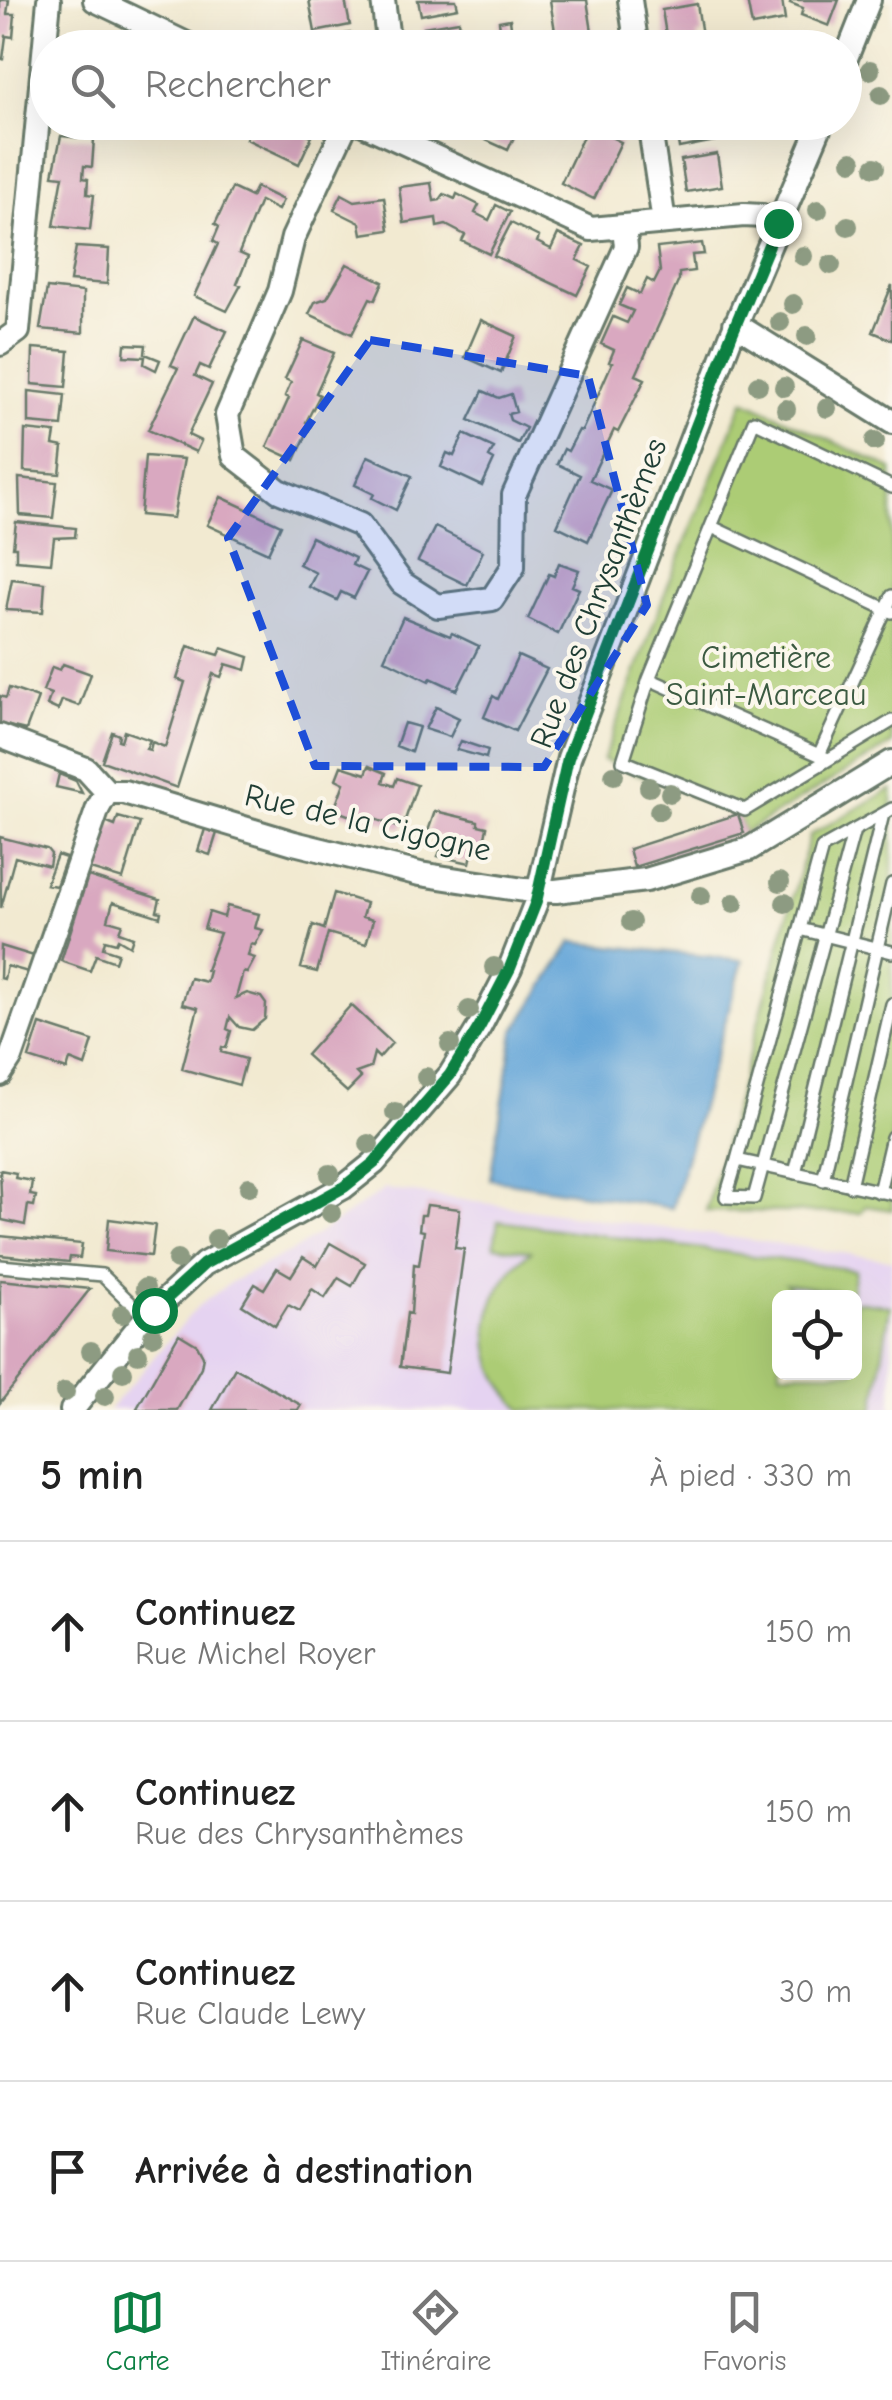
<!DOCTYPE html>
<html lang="fr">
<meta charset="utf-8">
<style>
:root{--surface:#fff;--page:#f6f6f6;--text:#222;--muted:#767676;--line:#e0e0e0;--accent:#0b8043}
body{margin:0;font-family:"Comic Neue",sans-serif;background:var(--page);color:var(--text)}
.controls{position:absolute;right:30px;bottom:30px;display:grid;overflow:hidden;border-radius:15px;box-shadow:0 10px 40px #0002}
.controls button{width:90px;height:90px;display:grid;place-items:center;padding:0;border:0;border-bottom:2px solid var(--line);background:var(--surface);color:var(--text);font:50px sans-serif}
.stop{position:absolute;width:30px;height:30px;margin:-22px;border:8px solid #0b8043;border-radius:50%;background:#fff}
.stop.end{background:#0b8043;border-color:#fff;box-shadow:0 2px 10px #0008}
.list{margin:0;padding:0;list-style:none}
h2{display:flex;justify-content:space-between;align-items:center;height:130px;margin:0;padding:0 40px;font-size:42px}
h2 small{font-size:32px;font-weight:400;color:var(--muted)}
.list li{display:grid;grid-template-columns:65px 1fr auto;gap:30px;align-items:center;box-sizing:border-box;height:180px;padding:0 40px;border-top:2px solid var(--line)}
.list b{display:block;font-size:38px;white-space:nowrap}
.list p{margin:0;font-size:32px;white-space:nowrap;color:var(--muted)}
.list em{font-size:32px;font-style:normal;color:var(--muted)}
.icon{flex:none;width:55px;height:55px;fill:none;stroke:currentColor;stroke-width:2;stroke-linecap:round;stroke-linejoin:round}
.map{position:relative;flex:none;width:892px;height:1410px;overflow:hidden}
.search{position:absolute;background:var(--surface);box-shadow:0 10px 40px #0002;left:30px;right:30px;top:30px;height:110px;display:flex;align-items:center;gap:25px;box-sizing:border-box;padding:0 35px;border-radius:55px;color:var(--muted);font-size:38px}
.sheet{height:850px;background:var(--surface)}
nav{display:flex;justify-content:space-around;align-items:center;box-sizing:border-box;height:140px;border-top:2px solid var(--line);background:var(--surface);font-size:28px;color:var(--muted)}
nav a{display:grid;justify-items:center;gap:5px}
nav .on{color:var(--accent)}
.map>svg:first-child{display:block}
.built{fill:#e5d3f1;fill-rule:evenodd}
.green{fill:#accc74;stroke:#668454;stroke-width:2.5}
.water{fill:#64a5d8;stroke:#427186;stroke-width:2.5}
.building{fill:#d9a8c0}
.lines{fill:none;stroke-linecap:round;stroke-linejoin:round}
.service-casing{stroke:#697a6b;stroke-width:16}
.minor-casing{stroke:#697a6b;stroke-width:28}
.service{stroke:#fff;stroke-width:11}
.minor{stroke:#fff;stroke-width:22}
.tree{fill:#8d9b82}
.route{stroke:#0b8043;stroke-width:12}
.marked{fill:#1d4ed8;fill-opacity:0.2;stroke:#1d4ed8;stroke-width:8;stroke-dasharray:20 12;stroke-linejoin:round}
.labels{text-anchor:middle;stroke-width:8;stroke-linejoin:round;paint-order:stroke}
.street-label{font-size:32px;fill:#1f3d34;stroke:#fbf7ec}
.park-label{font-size:32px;fill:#3b5a41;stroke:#fbf7ec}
</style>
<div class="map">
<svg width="892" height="1410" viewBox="0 0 892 1410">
<rect width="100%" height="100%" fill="#fbf7ec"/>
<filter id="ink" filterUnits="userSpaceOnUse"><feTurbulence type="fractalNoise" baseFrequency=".01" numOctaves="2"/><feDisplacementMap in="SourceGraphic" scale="20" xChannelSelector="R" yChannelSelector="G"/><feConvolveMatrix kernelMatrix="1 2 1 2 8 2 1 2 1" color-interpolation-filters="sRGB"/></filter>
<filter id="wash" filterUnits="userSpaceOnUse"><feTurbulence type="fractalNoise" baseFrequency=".0048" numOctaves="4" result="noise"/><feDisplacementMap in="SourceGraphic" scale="40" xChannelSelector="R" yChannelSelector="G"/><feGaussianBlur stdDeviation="2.25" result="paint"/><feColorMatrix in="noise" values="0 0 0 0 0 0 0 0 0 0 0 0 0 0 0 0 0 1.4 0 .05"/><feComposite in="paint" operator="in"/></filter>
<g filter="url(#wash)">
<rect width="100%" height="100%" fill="#f2ead1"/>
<path class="built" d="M385,1189L892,1260V1410H109L197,1307L231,1282L296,1249ZM780,1298H854V1372H780Z"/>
<path class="green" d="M744,400L892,469V744L744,833L738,814L603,760L668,585Z
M892,789V1210L865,1206L861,1213L706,1211L810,835Z
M498,1221L855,1270L851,1293L786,1284L798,1297L780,1298V1372H854L855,1301L890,1306L874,1410H523C472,1364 478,1292 531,1251L494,1246Z"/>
<path class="water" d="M572,942L743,960L672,1208L490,1179L514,1032Z"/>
<g id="blocks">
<path class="building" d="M0,0H9L7,14H15L13,37L6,36L3,59L0,58Z
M309,0H345L350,25L315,32Z
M418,0H456L458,8L421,15Z
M550,0H587L593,38L557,44Z
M747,0H782L785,20L752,26Z
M791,0H839L829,26L801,15L803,8L790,3Z
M697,4L702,35H697L700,48H663L662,42L667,41L662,10Z
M510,19L513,42L502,43L499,21Z
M459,21L463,48H426L423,27Z
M351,33L353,48H320L318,39Z
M253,122H301L298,130L312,136L299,164L246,139Z
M465,122H521L508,150L479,137L482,131Z
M675,122H712L715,141L679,148Z
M588,126L621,142L594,199L561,183Z
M61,136L94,139L92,167L84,166L83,178L88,179L87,194L94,195L90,230L54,226L63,176L53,175Z
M717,154L722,186L686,192L681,160Z
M431,183L434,201L440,200L444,194L455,199L457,194L479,205L475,213L489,220L496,205L510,212L489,254L462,241L465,235L446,225L437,227L436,218L404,223L399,187Z
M256,187L283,200L278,210L260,201L239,253L248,257L237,284L241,285L227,311L194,296L218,244L213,241L219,227L215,224L232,188L251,197Z
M342,194L355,201L384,197L389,230L362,234L360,223L334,210Z
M511,223L539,237L537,242L551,249L558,234L584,246L577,260L591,267L577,295L494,256Z
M702,243L704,254L692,255L694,271L679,273V280L636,375L645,379L618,432L614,430L590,480L612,490L588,541L557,526L580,475L557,464L564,449L568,451L579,430L582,431L612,363L609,362L614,350L601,344L613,317L627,323L633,311L619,305L627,288L640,294L647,279L654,283L660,271L657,248Z
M76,247L109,249L107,284L70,281Z
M347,264L383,282L375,300L370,298L352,334L309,314L315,302L327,298Z
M892,285V340L873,332Z
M47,288L83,292V333L40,329Z
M194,316L227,331L209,369L200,365L195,376L212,384L188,435L201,441L196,452L148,430L178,368L171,365Z
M481,320L516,336L501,373L465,357Z
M303,340L334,353L316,393L320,395L306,422L311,425L295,460L267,447L289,398L285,396L291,382L285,379Z
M125,344L146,345L145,354L160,360L156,370L144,364L145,357L124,356Z
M33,348L69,351L66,387L32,384Z
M29,391L65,395L62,426L29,423Z
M483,391L499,398L511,394L516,412L508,414L510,420L526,428L518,443L469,420Z
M25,430L55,433L53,445L63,447L60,474L24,471Z
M464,434L494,448L489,457L494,460L482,486L441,467L447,453L454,456Z
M145,456L184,459L173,518L140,515Z
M368,456L412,476L396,510L372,498L374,494L355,485Z
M19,478L57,482L53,518L20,515Z
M221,497L281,525L268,553L207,525Z
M16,522L76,528L75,537L54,538L51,563L16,560V547H13Z
M435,527L483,551L467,585L418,561Z
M311,537L355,558L352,565L367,572L354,598L341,592L337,600L309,587L316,573L299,564Z
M559,563L579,570L572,586L579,589L558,634L528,619L549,574L554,576Z
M12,579L45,583L43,612L6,610Z
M403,617L450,636L452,633L479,646L457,690L431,678L429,681L384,659Z
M188,646L219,655L222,648L249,657L246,670L226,664L221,677L213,674L177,788L102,761L112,732L119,735L118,740L121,741L124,731L150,740L146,749L150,750L152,742L165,747L185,682L177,679Z
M518,656L547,669L515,731L484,717L493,696L498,699Z
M63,664L91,674L79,706L62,700L58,710L47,705L51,694L43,691L52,667L60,670Z
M9,688L38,698L26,730L0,724V696L6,698Z
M436,707L459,718L450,737L425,729Z
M404,723L419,727L411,752L396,746Z
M461,741L488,750L486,758L457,750Z
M341,766L366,774L369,766L386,773L383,782L394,786L397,778L417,785L402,829L358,813L356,818L334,810L344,783L336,779Z
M59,774L76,781L82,793L56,787Z
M435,811L478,821V825L487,827L482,851L473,849L470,863L438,856L446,838L427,834Z
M738,814L744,833L634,867L629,849Z
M118,817L140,823L123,879L90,869L105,822L115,826Z
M205,829L217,833L210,855L198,851Z
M0,837L47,849L51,854L49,866L15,857L1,908Z
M57,855L66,858L56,886L46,884Z
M88,876L160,899L157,911L161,912L160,917L113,902L108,920L122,924L119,932L133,937L130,946L118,939L116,943L105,940L103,948L118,953L115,962L96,955L90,971L61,961Z
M334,893L366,903L362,917L373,920L366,944L328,933L317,972L301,968L313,925L324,929Z
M227,906L259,914L255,928L263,930L255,945L251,944L248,956L255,958L247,973L243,972L236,998L247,993L261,997L266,1004L265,1019L252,1030L239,1027L230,1017L227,1029L231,1031L226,1048L222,1047L221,1052L246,1059L239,1085L182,1069L198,1008L182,1004L190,978L206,982L209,971L206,970L220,933L204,929L209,912L224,917Z
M1,946L34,956L28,972L7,966L4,979L0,978Z
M351,1005L392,1043L379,1058L374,1053L370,1068L356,1073L361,1078L347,1092L306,1055Z
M40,1024L93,1041L85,1066L70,1060L67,1070L29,1058Z
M0,1170L16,1173L15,1178L32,1181L30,1195L36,1196L34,1206L28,1205L25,1225L2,1220Z
M427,1205L460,1209L455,1248L464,1249L447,1373L400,1367L407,1313L411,1314L414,1264L419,1265L424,1231L419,1230L421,1215H425Z
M109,1219L155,1225L151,1256L106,1251Z
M0,1236L82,1244L80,1258L70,1257L69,1262L0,1255Z
M330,1243L365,1263L352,1286L338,1278L325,1298L312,1289L300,1311L288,1305L275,1326L242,1305L255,1284L264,1289L277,1268L291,1276L303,1257L317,1266Z
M0,1280L90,1289L0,1403Z
M179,1334L197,1345L203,1356L201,1367L177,1410H136Z
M235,1368L301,1405L298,1410H212Z"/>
</g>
</g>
<g filter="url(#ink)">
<use href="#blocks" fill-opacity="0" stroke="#697a6b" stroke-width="2.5"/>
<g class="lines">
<defs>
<path id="service" d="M892,487L754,421L649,679L623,761L745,810L892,721
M712,527L892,612
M649,679L828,759
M819,755L892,596
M892,809L822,848L737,1160L892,1194
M800,929L892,952
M737,1160L726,1197L754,1198L854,830
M795,1173L883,814
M823,1180L892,884
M850,1186L892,1004
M879,1192L892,1137
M0,1266L102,1275L146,1318"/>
<path id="minor" d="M95,0L195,48
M383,0L389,48
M630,0L637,48
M844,63L869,0
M347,122L293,238L280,291L227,415L234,456L279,491L360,525L402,583L438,606L492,599L513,567L514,495L626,247L624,226
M359,122L591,229L744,215L762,216L778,223
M649,122L664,222
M735,324L892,422
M0,344L18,331L49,0
M0,736L86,769L107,792H124L294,843L420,874L524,890L556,891L646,880L749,849L892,762
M0,1074L11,1057L98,808L107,792
M72,1410L146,1318L204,1264L344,1187L374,1163L450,1075L480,1026L510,968L536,902L569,758L731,336L822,122"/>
</defs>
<use href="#service" class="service-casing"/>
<use href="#minor" class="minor-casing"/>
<use href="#service" class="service"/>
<use href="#minor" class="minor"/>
</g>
<g class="tree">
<circle cx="870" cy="70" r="10"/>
<circle cx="881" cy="95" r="10"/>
<circle cx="852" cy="161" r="10"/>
<circle cx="875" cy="167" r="10"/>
<circle cx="818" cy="210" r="10"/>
<circle cx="848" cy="226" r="10"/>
<circle cx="803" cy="256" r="10"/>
<circle cx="831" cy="265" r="10"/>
<circle cx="793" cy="304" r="10"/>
<circle cx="780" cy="322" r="10"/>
<circle cx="807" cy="336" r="10"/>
<circle cx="758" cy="385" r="10"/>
<circle cx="784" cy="387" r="10"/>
<circle cx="827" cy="408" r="10"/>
<circle cx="786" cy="409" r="10"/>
<circle cx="875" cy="441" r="10"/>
<circle cx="614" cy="775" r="10"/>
<circle cx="649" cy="787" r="10"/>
<circle cx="670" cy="793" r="10"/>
<circle cx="659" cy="811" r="10"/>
<circle cx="780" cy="882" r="10"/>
<circle cx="701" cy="896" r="10"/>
<circle cx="734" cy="903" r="10"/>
<circle cx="785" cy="903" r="10"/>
<circle cx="631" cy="922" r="10"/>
<circle cx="494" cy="967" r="10"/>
<circle cx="469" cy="1010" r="10"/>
<circle cx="450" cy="1044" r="10"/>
<circle cx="426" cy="1077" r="10"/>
<circle cx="395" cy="1112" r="10"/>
<circle cx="369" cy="1144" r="10"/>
<circle cx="330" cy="1174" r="10"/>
<circle cx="249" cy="1187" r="10"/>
<circle cx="331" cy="1213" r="10"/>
<circle cx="216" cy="1239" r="10"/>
<circle cx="177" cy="1260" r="10"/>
<circle cx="145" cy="1288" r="10"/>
<circle cx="122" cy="1314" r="10"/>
<circle cx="153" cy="1336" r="10"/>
<circle cx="91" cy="1351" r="10"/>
<circle cx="138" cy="1354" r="10"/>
<circle cx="123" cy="1372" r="10"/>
<circle cx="65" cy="1392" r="10"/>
<circle cx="105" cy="1396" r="10"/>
</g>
</g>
<g class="lines" filter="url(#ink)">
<path class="route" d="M154,1310L204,1264L344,1187L374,1163L450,1075L480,1026L510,968L536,902L568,758L731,336L778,223"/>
</g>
<path class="marked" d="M370,340L588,376L647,605L544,767L315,766L228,538Z"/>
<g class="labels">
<g class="street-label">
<text transform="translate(598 593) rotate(-69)" y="11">Rue des Chrysanthèmes</text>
<text transform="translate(368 822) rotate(13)" y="11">Rue de la Cigogne</text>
</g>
<g class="park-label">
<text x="766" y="668">Cimetière<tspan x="766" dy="37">Saint-Marceau</tspan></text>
</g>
</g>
</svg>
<div class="controls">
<button><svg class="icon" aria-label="locate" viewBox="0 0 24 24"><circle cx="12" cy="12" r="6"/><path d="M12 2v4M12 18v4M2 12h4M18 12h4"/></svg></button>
</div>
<div class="stop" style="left:154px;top:1310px"></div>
<div class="stop end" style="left:778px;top:223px"></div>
<div class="search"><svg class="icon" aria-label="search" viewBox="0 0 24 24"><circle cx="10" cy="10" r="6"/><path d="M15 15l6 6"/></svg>Rechercher</div>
</div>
<section class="sheet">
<h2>5 min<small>À pied · 330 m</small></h2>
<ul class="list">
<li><svg class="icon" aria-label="ahead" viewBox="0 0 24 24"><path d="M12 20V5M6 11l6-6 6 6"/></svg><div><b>Continuez</b><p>Rue Michel Royer</p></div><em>150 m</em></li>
<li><svg class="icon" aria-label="ahead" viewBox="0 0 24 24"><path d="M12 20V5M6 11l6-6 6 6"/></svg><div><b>Continuez</b><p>Rue des Chrysanthèmes</p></div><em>150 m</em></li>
<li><svg class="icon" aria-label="ahead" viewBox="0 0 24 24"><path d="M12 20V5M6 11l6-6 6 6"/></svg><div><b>Continuez</b><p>Rue Claude Lewy</p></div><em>30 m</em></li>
<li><svg class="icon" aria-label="arrive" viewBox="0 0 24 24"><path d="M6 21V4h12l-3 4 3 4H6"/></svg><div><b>Arrivée à destination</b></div></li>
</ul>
</section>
<nav>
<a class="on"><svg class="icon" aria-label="map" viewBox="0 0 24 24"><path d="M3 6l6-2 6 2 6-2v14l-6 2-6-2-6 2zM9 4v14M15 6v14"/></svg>Carte</a>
<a><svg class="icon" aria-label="directions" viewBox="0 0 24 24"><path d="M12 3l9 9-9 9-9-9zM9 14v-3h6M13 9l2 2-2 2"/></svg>Itinéraire</a>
<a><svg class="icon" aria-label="saved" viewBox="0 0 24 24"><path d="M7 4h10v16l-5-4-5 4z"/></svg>Favoris</a>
</nav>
